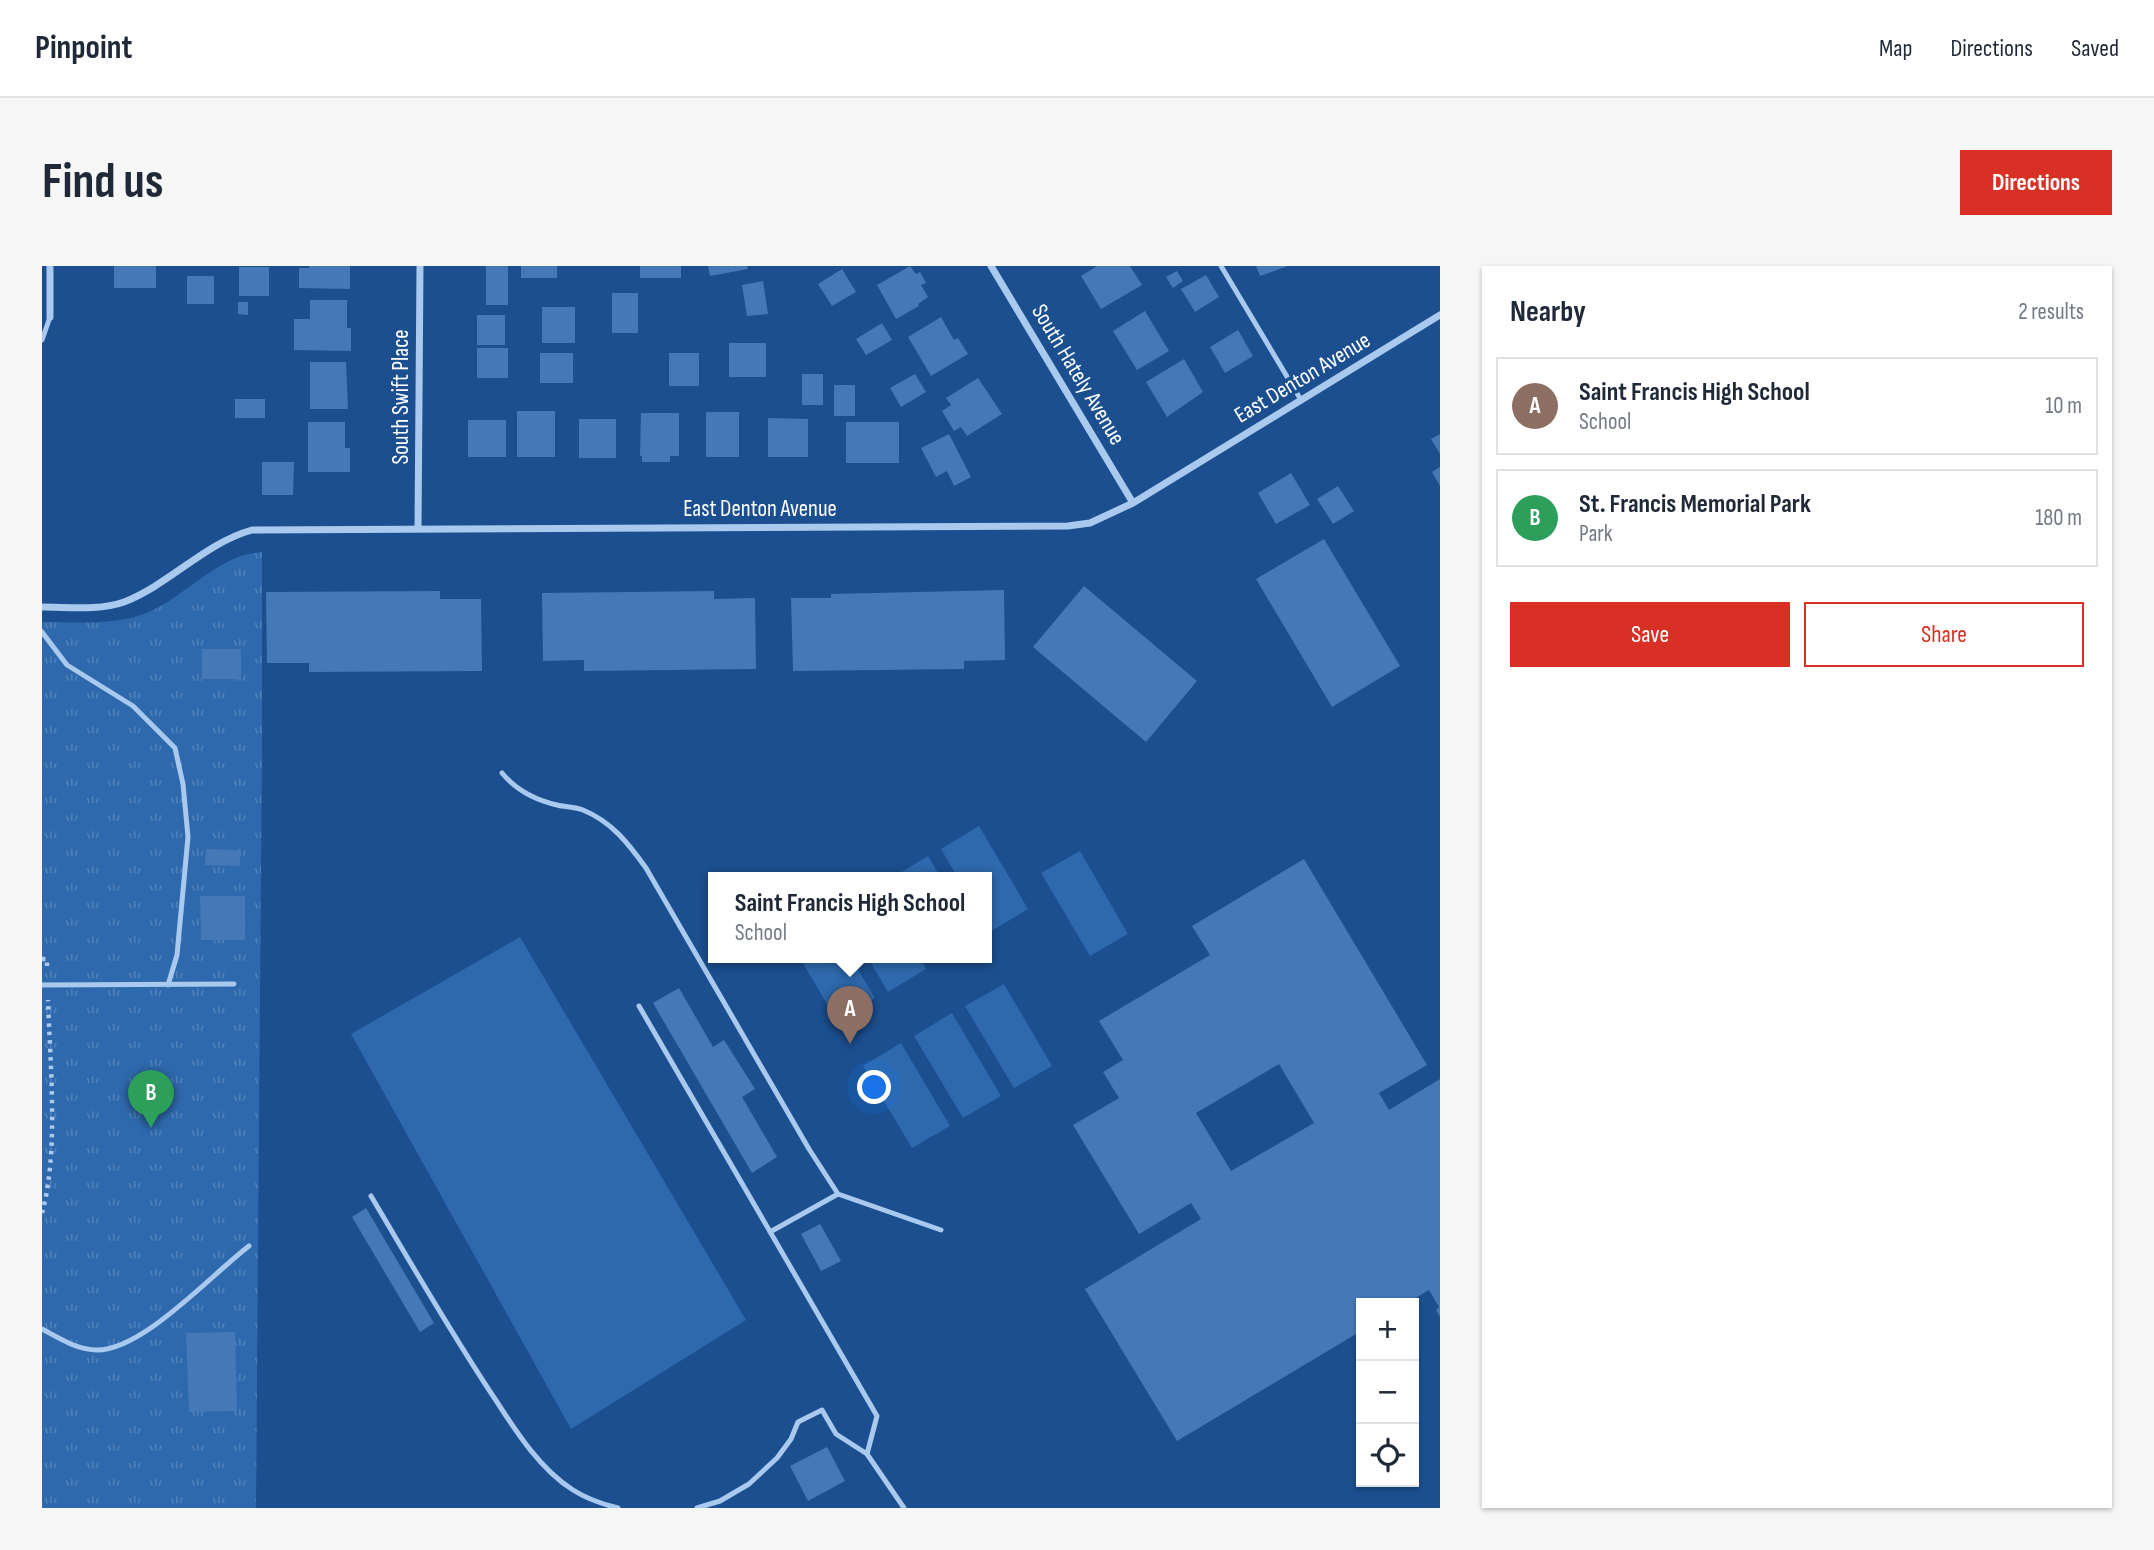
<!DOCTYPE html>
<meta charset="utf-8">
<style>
:root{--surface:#fff;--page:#f6f6f7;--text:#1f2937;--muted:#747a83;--line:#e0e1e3;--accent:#d93025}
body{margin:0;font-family:"Sofia Sans Condensed",sans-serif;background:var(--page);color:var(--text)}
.controls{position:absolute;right:21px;bottom:21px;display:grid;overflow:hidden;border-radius:0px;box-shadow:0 2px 5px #0004}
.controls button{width:63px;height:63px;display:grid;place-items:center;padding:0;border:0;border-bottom:2px solid var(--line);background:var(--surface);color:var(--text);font:35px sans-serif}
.you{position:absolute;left:833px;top:822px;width:24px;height:24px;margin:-18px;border:5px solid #fff;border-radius:50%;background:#1a73e8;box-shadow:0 0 0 10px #1a73e833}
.badge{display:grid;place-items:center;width:46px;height:46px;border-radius:50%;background:var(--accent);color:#fff;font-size:23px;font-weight:700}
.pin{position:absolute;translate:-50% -58px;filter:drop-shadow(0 2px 4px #0008)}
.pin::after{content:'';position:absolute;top:37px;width:24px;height:21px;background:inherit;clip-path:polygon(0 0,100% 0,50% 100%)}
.popup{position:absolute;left:666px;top:606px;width:284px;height:91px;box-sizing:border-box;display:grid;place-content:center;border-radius:0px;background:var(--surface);filter:drop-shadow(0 2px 5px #0005);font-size:23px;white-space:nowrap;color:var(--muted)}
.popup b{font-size:26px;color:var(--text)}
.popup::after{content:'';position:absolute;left:50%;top:100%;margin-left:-14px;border:14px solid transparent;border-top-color:var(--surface)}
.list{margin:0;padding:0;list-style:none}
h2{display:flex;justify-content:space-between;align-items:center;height:91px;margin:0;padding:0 28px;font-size:30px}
h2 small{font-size:23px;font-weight:400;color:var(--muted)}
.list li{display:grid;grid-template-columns:46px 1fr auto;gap:21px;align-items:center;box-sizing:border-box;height:98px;margin:0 14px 14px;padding:0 14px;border:2px solid var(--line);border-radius:0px}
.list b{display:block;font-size:26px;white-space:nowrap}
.list p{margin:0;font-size:23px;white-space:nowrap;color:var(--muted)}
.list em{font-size:23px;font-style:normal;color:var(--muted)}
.actions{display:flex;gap:14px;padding:21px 28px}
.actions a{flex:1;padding:16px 0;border:2px solid var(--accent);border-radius:0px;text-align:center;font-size:24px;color:var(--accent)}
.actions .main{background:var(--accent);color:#fff}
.icon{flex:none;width:38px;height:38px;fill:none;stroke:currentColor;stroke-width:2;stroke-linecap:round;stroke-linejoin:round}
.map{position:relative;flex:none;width:1398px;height:1242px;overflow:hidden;border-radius:0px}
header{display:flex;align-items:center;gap:42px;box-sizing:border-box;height:98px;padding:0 35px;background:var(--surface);border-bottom:2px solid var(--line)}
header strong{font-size:33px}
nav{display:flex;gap:38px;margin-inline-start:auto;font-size:24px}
.intro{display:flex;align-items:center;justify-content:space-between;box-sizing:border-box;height:168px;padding:0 42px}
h1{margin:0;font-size:49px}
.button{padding:18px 32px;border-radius:0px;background:var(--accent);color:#fff;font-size:24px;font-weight:700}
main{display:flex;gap:42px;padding:0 42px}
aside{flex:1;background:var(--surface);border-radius:0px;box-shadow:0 2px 5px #0004}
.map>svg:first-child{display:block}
.green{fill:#2e69ad}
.park{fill:url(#park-tufts)}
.building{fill:#4478b7;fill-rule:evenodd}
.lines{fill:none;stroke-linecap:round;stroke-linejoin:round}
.path{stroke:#a9c9ee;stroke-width:4.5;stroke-dasharray:3.5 5;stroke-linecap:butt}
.service{stroke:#a9c9ee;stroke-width:5}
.minor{stroke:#a9c9ee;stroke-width:7}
.labels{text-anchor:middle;stroke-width:7;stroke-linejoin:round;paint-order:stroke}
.street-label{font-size:23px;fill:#fff;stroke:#1b4f8f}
</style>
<header>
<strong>Pinpoint</strong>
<nav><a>Map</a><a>Directions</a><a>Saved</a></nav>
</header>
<div class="intro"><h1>Find us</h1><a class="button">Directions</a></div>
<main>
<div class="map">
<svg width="1398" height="1242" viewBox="0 0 1398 1242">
<defs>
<pattern id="park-tufts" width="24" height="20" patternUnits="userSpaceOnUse" patternTransform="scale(1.75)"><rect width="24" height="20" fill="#2e69ad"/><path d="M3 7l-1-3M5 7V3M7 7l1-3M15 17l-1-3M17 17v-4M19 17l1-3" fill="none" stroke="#4d80b9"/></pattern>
</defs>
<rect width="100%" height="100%" fill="#1b4f8f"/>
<path class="green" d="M937,560L986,643L948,666L945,661V612H916L899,583Z
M1038,585L1086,668L1048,690L999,607Z
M886,590L899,612H850Z
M478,671L704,1054L529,1163L309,768Z
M758,692H809L833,732L795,755Z
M826,692H878L884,703L846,726Z
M962,718L1010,800L972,822L923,740Z
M910,747L959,830L921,852L872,770Z
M859,777L908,860L870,882L821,800Z"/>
<path class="park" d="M220,286V483L214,1242H0V356C34,356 74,360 107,346C139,332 165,302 199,290C205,288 213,287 220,286Z"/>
<path class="building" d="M72,0H114V22H72Z
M267,0H308V23L257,22V2H267Z
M444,0H466V39H444Z
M479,0H515V12H479Z
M598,0H639V12H598Z
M666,0H705L706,3L668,10Z
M868,0L874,8L878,6L884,17L879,19L886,31L876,38L877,40L854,53L835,19Z
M1055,0H1088L1100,19L1059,43L1039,10Z
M1214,0H1246L1218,10Z
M197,1H227V30H197Z
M800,3L814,26L790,40L776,18Z
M1135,5L1141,15L1131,22L1124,11Z
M1164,9L1177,31L1153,46L1139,23Z
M145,10H172V38H145Z
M721,15L726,48L705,50L700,19Z
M570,27H596V67H570Z
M268,34H305V62H309V85L252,84V53H268Z
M196,36H206V49L196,48Z
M500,41H533V77H500Z
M1103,45L1127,85L1095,104L1071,65Z
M435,49H463V79H435Z
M899,51L912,74L916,72L926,88L889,110L866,71Z
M840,57L850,74L824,89L814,73Z
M1196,64L1211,90L1183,107L1168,81Z
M687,77H724V111H687Z
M435,82H466V112H435Z
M498,87H531V117H498Z
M627,87H657V120H627Z
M1142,93L1161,126L1125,151L1104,116Z
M268,96H304L306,143H268Z
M760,108H781V139H760Z
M873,108L884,126L859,141L848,122Z
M936,112L960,148L925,170L919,161L912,165L900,145L909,139L904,132Z
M792,119H813V150H792Z
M193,133H223V152H193Z
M475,145H513V191H475Z
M664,146H697V191H664Z
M599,147H637V190H628V196H600V190H598Z
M726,152L766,153V191H726Z
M537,153H574V192H537Z
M426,154H464V191H426Z
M266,156H303V182H308V206H266Z
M804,156H857V197H804Z
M907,168L929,211L912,220L905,205L894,211L879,182Z
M1398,168V188L1389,173Z
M220,196H252L251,229H220Z
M1398,201V220L1390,206Z
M1249,207L1268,239L1234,258L1216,227Z
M1296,220L1312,245L1291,258L1275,233Z
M1282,273L1358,400L1290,441L1214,313Z
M1042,320L1155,415L1104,476L991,381Z
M962,324L963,394L922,395V403L751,405L749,332H789V328Z
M398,325V333H439L440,405L267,406V397H225L224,326Z
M672,325V333L713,332L714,403L542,405V394L501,395L500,327Z
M160,383H199V413H160Z
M164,583L198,584V600L163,599Z
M1262,593L1385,799L1337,827L1347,844L1398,813V1051L1394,1044L1397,1041L1387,1024L1365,1037H1319V1065L1135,1175L1043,1023L1159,953L1149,937L1097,968L1031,859L1077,832L1061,806L1081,794L1057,755L1168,689L1150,660ZM1237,798L1272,857L1189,905L1154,847Z
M158,630H203V674H159Z
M637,722L671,781L682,774L713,823L700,831L735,891L710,907L611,737Z
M324,942L392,1057L378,1066L310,951Z
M778,958L799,995L779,1005L759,968Z
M193,1066L195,1145L147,1146L144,1067Z
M785,1181L803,1215L766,1235L748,1200Z"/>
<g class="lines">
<path class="path" d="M0,693H5V705
M0,947C17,886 8,798 6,734"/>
<path class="service" d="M1179,0L1259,134
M0,74L8,51
M0,366L25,399L91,440L133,482L141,518L146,571L135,689L126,719
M460,507C474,524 493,534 515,539C523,541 533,541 541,544C570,556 586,577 604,602L767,883L796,928L728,966
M0,719L192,718
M597,740L835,1150L825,1188L862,1242
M796,928L899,964
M329,930C370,999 410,1069 455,1136C475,1167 499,1204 531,1224C545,1233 560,1238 576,1242
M0,1063C17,1072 35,1084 55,1084C101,1084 169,1009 207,980
M655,1242L678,1235L707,1218L735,1192L749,1173L756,1156L780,1144L794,1168L825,1188"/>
<path class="minor" d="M8,0V51
M949,0L1091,237
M376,263L378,0
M0,341C26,341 57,345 82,336C128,318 163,277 210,264L1026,260L1048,257L1091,237L1398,49"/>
</g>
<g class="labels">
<g class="street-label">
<text transform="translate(1037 108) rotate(59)" y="8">South Hately Avenue</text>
<text transform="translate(1260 111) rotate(-31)" y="8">East Denton Avenue</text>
<text transform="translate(358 131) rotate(-90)" y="8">South Swift Place</text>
<text x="718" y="250">East Denton Avenue</text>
</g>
</g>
</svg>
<div class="controls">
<button>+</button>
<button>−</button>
<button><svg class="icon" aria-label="locate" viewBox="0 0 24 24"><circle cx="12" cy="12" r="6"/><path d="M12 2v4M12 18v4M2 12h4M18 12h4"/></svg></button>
</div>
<div class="you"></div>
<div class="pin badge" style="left:808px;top:778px;background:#8d6e63">A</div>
<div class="popup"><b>Saint Francis High School</b>School</div>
<div class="pin badge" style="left:109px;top:862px;background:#2e9e5b">B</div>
</div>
<aside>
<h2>Nearby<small>2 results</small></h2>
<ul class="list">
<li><span class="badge" style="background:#8d6e63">A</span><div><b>Saint Francis High School</b><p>School</p></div><em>10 m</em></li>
<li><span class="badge" style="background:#2e9e5b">B</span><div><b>St. Francis Memorial Park</b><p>Park</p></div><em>180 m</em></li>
</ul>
<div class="actions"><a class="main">Save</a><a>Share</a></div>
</aside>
</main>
